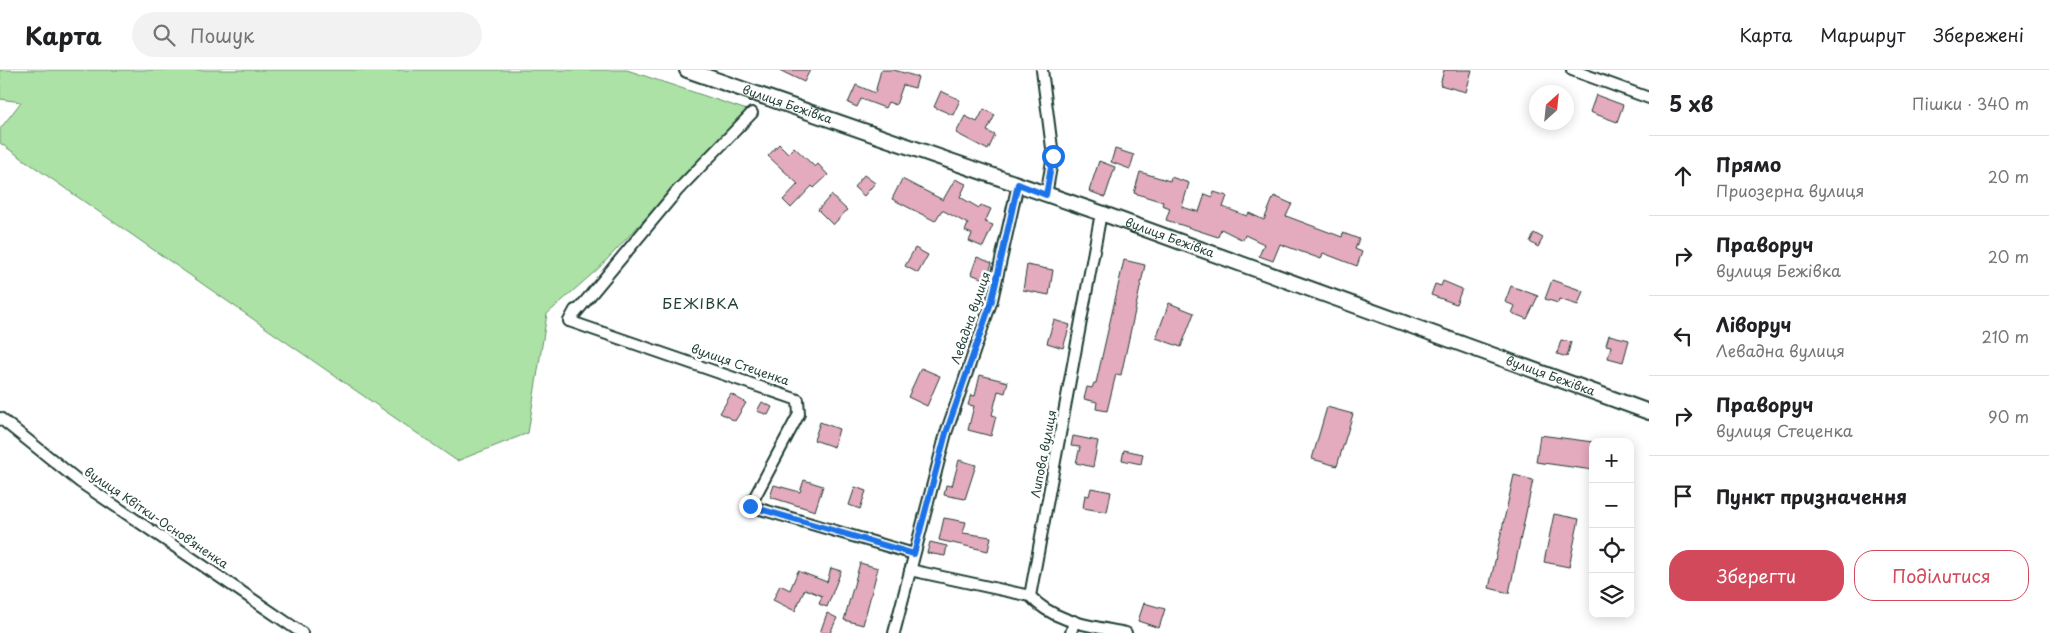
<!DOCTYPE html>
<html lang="uk">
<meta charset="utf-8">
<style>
:root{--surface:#fff;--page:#f2f2f2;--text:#202124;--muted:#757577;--line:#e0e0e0;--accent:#d1495b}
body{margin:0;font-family:"Playpen Sans",sans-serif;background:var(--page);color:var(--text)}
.controls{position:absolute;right:15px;bottom:15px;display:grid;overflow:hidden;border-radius:10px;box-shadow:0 2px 12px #0003}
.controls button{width:45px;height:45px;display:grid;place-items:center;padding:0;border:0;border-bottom:1px solid var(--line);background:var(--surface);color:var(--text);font:25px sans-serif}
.compass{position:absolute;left:1529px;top:15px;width:45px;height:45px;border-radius:50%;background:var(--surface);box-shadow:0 2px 12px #0003;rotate:27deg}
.stop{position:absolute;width:15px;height:15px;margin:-11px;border:4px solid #1a73e8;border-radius:50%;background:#fff}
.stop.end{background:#1a73e8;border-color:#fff;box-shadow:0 1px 5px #0008}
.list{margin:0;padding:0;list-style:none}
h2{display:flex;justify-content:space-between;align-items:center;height:65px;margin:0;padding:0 20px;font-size:21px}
h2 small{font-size:16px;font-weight:400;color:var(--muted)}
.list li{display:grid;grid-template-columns:32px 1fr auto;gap:15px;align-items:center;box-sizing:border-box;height:80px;padding:0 20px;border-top:1px solid var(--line)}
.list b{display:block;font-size:19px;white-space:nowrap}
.list p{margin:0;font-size:16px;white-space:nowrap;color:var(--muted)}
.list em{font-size:16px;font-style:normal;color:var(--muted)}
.actions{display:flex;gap:10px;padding:15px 20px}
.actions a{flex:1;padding:11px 0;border:1px solid var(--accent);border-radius:20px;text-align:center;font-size:18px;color:var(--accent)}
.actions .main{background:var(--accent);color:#fff}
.icon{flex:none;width:28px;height:28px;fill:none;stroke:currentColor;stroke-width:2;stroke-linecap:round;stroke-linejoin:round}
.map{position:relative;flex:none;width:1649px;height:563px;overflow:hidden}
header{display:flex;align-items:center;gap:30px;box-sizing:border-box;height:70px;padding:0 25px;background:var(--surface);border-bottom:1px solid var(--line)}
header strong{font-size:24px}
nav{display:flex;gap:28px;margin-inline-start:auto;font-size:18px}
.search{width:350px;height:45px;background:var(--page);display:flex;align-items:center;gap:12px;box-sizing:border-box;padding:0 18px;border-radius:28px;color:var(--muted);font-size:19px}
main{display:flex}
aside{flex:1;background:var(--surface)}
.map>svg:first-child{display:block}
.green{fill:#ace2a5;stroke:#66906c}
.building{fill:#e3abbd;stroke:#1f3d34}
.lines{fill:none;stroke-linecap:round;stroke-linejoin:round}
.minor-casing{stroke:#1f3d34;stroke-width:14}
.secondary-casing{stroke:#1f3d34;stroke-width:18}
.minor{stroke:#fff;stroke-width:10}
.secondary{stroke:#fff;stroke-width:14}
.route{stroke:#1a73e8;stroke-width:6}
.labels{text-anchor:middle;stroke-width:5;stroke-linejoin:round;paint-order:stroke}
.street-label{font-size:12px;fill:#1f3d34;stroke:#fff}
.quarter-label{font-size:15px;letter-spacing:1px;fill:#1f3d34;stroke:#fff}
</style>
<header>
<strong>Карта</strong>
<div class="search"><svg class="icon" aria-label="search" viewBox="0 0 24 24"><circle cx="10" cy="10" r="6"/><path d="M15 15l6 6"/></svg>Пошук</div>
<nav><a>Карта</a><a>Маршрут</a><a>Збережені</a></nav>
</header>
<main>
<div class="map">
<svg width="1649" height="563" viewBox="0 0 1649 563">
<rect width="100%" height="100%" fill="#fff"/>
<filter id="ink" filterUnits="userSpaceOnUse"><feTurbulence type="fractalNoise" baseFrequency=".02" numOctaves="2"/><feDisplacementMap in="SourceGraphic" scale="10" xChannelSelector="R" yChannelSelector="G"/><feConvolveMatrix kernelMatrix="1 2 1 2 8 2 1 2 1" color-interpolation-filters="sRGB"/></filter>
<g filter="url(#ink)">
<path class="green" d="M0,0H627L747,40L599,198L547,244L528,363L457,391L0,73V59L21,32L0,29Z"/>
<path class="building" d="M779,0H810L804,12Z
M881,0H894L918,7L915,18L903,15L896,35L888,32L885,38L861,29L857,37L848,33L856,15L875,23Z
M1444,0H1472L1466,22L1440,15Z
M941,21L960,30L953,45L934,37Z
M1596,25L1623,35L1617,52L1590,42Z
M984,39L995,45L987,61L995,65L988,80L956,63L965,46L977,52Z
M779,74L788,83L794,77L815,97L818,94L828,105L814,118L812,116L791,138L783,130L798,114L768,86Z
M1115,79L1134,85L1130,99L1111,92Z
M1099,91L1115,97L1105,127L1089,121Z
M1140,102L1170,111L1171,107L1189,113L1182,137L1199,142L1205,124L1213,127L1214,122L1227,126L1223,137L1247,146L1249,143L1264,150L1274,126L1292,134L1286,146L1342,167L1343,163L1359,169L1355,179L1362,182L1357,196L1323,183L1321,189L1280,174L1273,191L1259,186L1264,174L1245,165L1243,170L1221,159L1218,167L1166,150L1170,138L1162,135L1163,132L1134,123Z
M864,105L875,113L864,126L854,117Z
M902,109L943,130L955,109L966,114L960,127L979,138L981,135L991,139L985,152L993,155L983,177L969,171L972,164L965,161L968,154L942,140L935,151L892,129Z
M831,125L847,140L833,155L818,140Z
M1534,163L1543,168L1538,177L1530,172Z
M915,178L928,185L918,203L905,196Z
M977,187L992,193L986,210L971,204Z
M1124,190L1145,195L1121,305L1116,304L1107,341L1096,339L1097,332L1084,329L1087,317L1092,318L1094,313H1096Z
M1027,195L1053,200L1049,225L1023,220Z
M1552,210L1583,221L1578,235L1559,229L1558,233L1545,229Z
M1443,211L1462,219L1456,234L1431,225L1435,214L1441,216Z
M1511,216L1538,226L1527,249L1512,243L1515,236L1505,232Z
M1169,233L1194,243L1181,277L1156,268Z
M1054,250L1070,255L1063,278L1047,273Z
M1609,265L1629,270L1623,292L1608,288L1611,276L1606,275Z
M1561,270L1571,272L1567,287L1557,284Z
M921,298L940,306L927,336L908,327Z
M980,305L1008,312L1005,323L998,321L992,345L996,346L991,366L968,360L974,336L968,335L971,325L975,326Z
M731,324L746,333L735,351L720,343Z
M762,332L772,337L768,345L757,341Z
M1327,337L1353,344L1337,396L1312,389Z
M820,352L839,359L834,377L814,370Z
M1540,365L1593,372V400L1536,392Z
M1073,366L1098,371L1093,397L1076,393L1080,377L1071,376Z
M1124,380L1143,384L1141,394L1122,390Z
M959,390L976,395L965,429L944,425L946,415L952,416Z
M1514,405L1533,410L1509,523L1489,518Z
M804,410L823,416L815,441L770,427L774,415L800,422Z
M855,417L866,421L860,439L849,435Z
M1091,418L1111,422L1107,442L1083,438L1085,425L1089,426Z
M1554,444L1579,449L1569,497L1544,492Z
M944,448L966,452L963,463L991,467L988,481L939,470Z
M930,472L947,476L945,486L927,483Z
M860,493L878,498L863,555L844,550Z
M831,498L841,501L827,537L819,534L822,526L805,519L795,541L773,530L780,515L790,520L798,501L827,512Z
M1144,533L1165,539L1159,558L1138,551Z
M827,543L837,548L830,563H820Z"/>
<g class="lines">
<defs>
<path id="minor" d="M1042,0L1053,86L1046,125
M1572,0L1649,28
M1101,143L1030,526C1054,553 1093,556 1126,563
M575,240L569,251L677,121L752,43
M569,251L798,330L799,344L750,436L914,484
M0,348L80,412L302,563
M910,500L1030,526
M894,563L946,363L992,230L1018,114
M1071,563L1074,551"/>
<g id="secondary">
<path id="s1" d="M687,0L1101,143L1649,342"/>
</g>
</defs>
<use href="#minor" class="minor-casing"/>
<use href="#secondary" class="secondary-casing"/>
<use href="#minor" class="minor"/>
<use href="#secondary" class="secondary"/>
</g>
</g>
<g class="lines" filter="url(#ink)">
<path class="route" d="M750,436L914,484L946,363L992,230L1018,114L1046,125L1053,86"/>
</g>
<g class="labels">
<g class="street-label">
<text dy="4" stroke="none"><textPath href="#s1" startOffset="106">вулиця Бежівка</textPath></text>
<text dy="4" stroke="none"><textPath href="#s1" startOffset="511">вулиця Бежівка</textPath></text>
<text transform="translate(971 248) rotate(-71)" y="4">Левадна вулиця</text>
<text transform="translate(740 295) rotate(19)" y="4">вулиця Стеценка</text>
<text dy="4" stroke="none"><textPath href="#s1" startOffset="916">вулиця Бежівка</textPath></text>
<text transform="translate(1044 384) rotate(-79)" y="4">Липова вулиця</text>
<text transform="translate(156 448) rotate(34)" y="4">вулиця Квітки-Основʼяненка</text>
</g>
<g class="quarter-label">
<text x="701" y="239">БЕЖІВКА</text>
</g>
</g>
</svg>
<div class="controls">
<button>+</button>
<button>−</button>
<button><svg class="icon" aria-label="locate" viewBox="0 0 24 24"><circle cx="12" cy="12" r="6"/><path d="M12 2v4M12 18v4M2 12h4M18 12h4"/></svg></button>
<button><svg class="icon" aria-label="layers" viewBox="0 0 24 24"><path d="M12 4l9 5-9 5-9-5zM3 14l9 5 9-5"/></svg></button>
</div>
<svg class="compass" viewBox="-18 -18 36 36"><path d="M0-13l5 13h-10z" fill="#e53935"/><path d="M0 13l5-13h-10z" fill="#757577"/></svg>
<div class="stop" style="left:1053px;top:86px"></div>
<div class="stop end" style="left:750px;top:436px"></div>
</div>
<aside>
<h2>5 хв<small>Пішки · 340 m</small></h2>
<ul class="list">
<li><svg class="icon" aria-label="ahead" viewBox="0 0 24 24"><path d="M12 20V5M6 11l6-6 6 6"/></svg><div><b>Прямо</b><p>Приозерна вулиця</p></div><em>20 m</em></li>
<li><svg class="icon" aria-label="right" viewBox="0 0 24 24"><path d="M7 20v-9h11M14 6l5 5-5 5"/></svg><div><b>Праворуч</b><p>вулиця Бежівка</p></div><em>20 m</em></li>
<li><svg class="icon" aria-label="left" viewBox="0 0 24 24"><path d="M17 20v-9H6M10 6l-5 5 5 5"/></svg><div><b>Ліворуч</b><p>Левадна вулиця</p></div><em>210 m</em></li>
<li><svg class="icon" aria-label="right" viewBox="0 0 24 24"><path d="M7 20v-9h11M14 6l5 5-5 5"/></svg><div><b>Праворуч</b><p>вулиця Стеценка</p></div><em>90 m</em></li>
<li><svg class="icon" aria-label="arrive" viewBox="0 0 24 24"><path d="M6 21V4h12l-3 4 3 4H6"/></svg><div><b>Пункт призначення</b></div></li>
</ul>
<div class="actions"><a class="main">Зберегти</a><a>Поділитися</a></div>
</aside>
</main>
